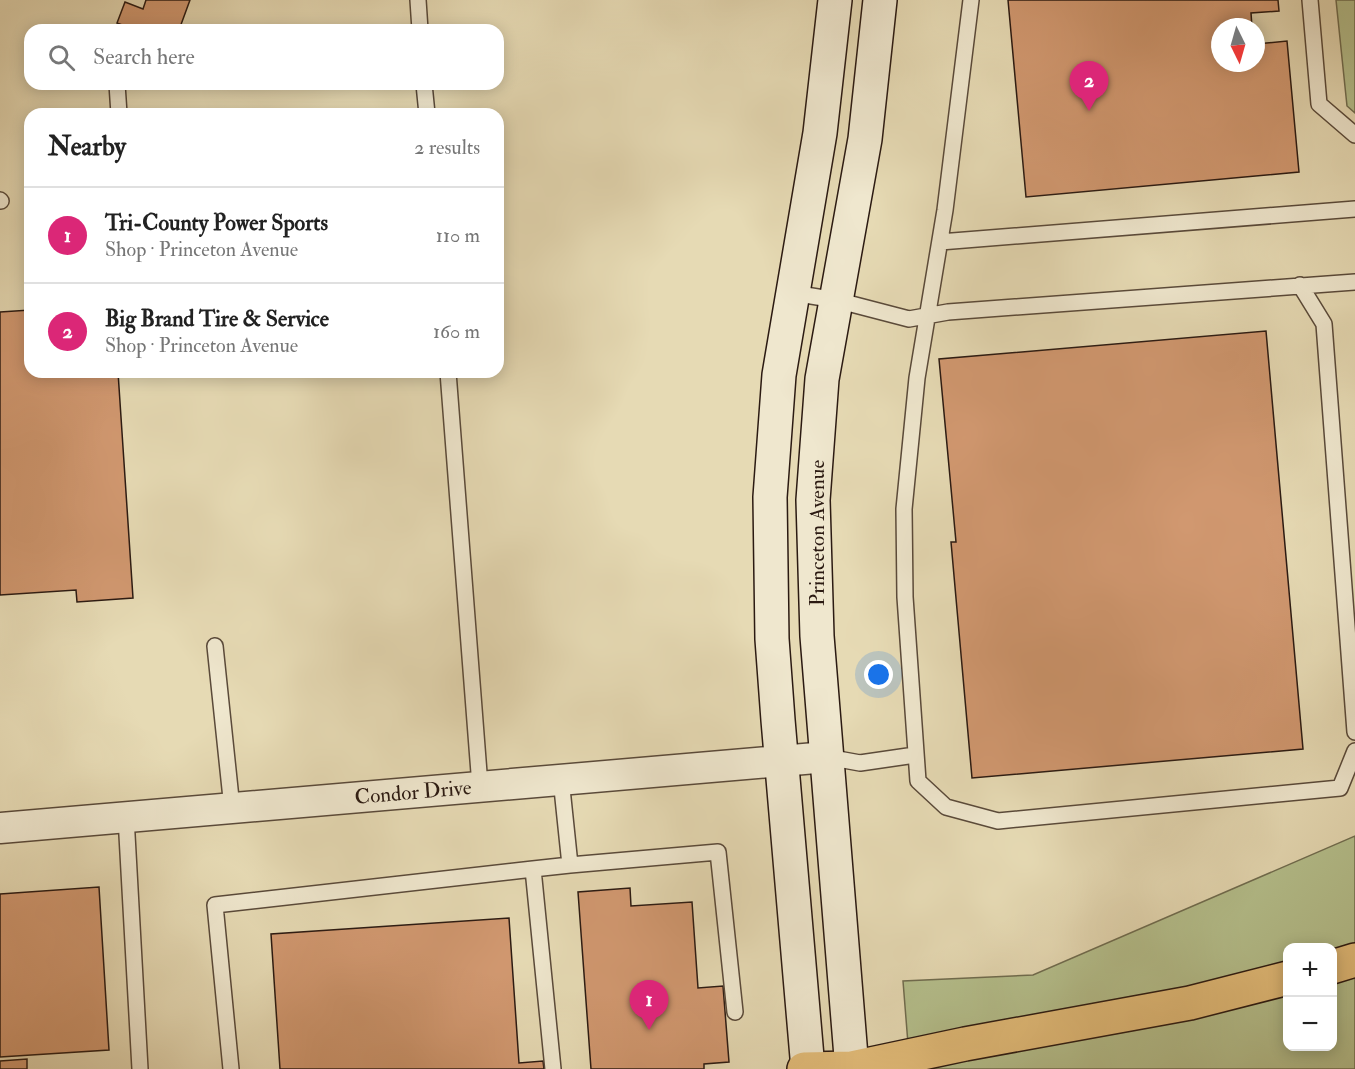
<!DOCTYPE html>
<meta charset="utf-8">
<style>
:root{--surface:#fff;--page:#f2f2f2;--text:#222;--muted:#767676;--line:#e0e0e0;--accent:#db2777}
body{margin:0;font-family:"IM FELL Double Pica",serif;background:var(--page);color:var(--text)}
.controls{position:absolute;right:18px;bottom:18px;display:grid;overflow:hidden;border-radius:12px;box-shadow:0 3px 15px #0003}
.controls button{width:54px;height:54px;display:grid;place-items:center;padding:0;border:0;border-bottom:2px solid var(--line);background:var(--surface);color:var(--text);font:30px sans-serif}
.compass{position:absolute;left:1211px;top:18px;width:54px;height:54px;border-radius:50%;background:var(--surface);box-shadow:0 3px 15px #0003;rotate:175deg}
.you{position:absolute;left:879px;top:675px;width:21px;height:21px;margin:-15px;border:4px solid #fff;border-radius:50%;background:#1a73e8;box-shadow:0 0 0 9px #1a73e833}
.badge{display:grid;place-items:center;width:39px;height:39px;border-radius:50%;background:var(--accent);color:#fff;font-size:20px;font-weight:700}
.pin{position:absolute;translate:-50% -50px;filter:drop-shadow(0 2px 3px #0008)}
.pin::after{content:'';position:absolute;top:32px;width:21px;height:18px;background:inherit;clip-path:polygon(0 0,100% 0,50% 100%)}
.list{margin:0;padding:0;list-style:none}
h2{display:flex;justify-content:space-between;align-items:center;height:78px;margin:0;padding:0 24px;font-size:26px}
h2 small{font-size:20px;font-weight:400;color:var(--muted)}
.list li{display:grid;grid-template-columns:39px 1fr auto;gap:18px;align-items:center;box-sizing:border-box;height:96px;padding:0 24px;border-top:2px solid var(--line)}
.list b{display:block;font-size:22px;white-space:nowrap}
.list p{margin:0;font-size:20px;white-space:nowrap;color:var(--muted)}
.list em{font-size:20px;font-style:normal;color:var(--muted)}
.icon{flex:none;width:33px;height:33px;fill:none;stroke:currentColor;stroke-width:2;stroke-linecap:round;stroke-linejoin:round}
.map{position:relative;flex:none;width:1355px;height:1069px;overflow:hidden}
.search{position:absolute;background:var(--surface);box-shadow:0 3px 15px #0003;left:24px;top:24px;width:480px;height:66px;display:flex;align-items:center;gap:15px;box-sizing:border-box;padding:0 21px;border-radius:18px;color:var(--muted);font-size:22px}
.panel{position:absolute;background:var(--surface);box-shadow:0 3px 15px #0003;left:24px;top:108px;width:480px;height:270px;border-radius:18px}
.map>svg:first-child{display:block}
.green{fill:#b5c08d;stroke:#706d50;stroke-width:1.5;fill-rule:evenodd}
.building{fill:#d19870;stroke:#2b1a12;stroke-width:1.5}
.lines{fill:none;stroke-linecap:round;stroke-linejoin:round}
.lane-casing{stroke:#5a4a3a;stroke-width:18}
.street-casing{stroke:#5a4a3a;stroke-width:33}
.secondary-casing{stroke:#2b1a12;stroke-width:36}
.highway-casing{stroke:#2b1a12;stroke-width:36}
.lane{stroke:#efe7ce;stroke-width:15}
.street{stroke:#efe7ce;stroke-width:30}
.secondary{stroke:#efe7ce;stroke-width:33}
.highway{stroke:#e3bd7a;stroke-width:33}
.labels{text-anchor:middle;stroke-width:4.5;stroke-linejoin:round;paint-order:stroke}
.street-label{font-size:21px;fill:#2b1a12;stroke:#efe7ce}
</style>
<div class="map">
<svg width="1355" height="1069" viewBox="0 0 1355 1069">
<rect width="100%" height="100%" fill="#e6dab4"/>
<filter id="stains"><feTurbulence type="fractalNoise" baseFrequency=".00333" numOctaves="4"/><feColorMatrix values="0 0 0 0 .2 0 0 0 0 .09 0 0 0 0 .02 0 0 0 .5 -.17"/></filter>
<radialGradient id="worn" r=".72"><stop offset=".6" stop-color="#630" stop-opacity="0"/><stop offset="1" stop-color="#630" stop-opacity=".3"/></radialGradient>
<path class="green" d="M1336,0H1355V113L1347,106Z
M1355,836V1069H910L903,981L1033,975ZM1288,948H1332V1046H1288Z"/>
<path class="building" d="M146,0H190L179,30H135L117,23L125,2L143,9Z
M1008,0H1278L1279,11L1251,13L1252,27H1220V63H1256V44L1287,41L1299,172L1026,197Z
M30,310V372H118L133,598L77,602L76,590L0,595V312Z
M1266,331L1303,749L972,778L951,542H956L939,359Z
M99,887L109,1050L0,1057V894Z
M630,888L631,906L692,902L698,988L723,986L729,1062L704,1064V1069H591L578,892Z
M509,918L519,1063L543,1061L544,1069H280L271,934Z
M27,1059V1069H0V1061Z"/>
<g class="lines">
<defs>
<path id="lane" d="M418,0L420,30
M971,0L945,210L917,378L904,509L905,597L918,781L946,807L998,821L1340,788L1355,751
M1310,0L1319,104L1355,135
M117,84L119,114
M424,84L427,114
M0,200L1,201
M940,242L1355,209
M1300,285L1324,324L1355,732
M793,293L836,300L909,319L948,312L1355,282
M448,372L480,786
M215,646L232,808
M827,757L860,763L915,755
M561,779L570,865L718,852L735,1012
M126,817L140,1069
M533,869L570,865
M231,1069L215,905L533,869L553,1069"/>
<path id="street" d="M0,828L827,757"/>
<path id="secondary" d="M808,1069L778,720L772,639L770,497L779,375L820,133L835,0
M852,1069L817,636L813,500L822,379L865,139L880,0"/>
<path id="highway" d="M1332,967L1355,960
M804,1069L852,1068L965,1044L1190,1003L1288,978"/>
</defs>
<use href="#lane" class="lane-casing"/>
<use href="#street" class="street-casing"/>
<use href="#secondary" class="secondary-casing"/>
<use href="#highway" class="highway-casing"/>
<use href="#lane" class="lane"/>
<use href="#street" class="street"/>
<use href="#secondary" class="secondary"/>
<use href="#highway" class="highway"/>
</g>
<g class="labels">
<g class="street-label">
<text transform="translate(817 533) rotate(-90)" y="7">Princeton Avenue</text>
<text transform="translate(413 792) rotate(-5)" y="7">Condor Drive</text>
</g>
</g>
<rect width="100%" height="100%" filter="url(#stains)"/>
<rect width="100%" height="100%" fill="url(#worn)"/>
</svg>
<div class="controls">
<button>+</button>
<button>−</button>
</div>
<svg class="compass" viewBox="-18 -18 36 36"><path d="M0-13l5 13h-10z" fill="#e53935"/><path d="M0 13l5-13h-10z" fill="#767676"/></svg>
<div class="you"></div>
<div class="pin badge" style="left:649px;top:1030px">1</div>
<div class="pin badge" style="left:1089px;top:111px">2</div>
<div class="search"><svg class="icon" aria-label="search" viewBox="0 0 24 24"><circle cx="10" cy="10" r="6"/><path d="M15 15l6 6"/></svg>Search here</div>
<section class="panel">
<h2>Nearby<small>2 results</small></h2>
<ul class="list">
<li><span class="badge">1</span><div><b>Tri-County Power Sports</b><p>Shop · Princeton Avenue</p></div><em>110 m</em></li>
<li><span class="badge">2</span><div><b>Big Brand Tire &amp; Service</b><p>Shop · Princeton Avenue</p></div><em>160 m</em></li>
</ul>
</section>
</div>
